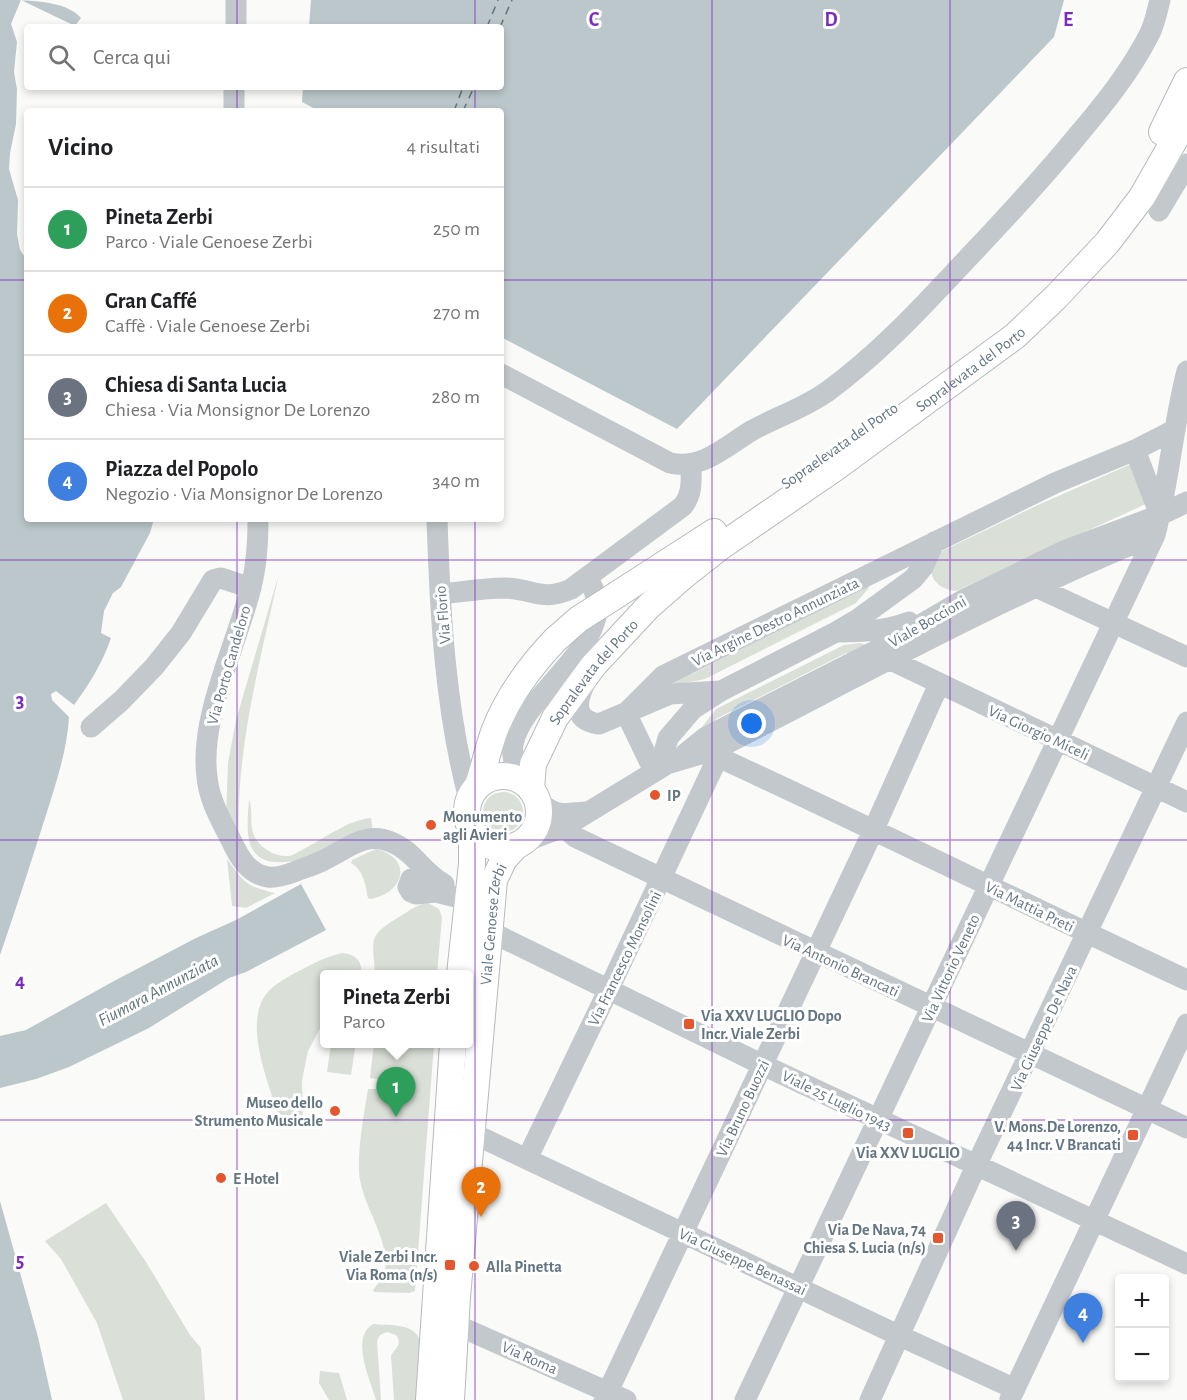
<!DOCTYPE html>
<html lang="it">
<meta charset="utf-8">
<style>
:root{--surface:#fff;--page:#f6f6f6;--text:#202124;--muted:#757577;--line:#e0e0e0;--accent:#b45309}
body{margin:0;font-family:"Alegreya Sans",sans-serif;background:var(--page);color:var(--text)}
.controls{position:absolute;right:18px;bottom:18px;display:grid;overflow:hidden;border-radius:6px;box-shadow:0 3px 9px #0003}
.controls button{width:54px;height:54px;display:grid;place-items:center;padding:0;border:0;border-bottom:2px solid var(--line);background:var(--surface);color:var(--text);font:30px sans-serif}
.you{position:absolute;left:752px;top:724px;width:21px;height:21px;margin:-15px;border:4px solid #fff;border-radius:50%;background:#1a73e8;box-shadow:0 0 0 9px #1a73e833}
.badge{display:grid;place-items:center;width:39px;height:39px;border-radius:50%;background:var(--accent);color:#fff;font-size:20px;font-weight:700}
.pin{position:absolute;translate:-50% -50px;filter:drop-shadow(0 2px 3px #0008)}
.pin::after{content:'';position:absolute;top:32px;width:21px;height:18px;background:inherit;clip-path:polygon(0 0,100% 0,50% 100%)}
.popup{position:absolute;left:320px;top:970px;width:153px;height:78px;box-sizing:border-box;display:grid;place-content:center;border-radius:6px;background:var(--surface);filter:drop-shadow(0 2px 4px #0005);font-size:20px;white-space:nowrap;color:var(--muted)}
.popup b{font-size:22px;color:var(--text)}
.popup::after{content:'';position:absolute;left:50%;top:100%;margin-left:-12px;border:12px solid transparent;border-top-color:var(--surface)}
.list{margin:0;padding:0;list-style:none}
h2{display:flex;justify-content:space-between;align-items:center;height:78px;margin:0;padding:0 24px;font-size:26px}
h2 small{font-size:20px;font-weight:400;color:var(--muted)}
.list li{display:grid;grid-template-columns:39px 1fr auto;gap:18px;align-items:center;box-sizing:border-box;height:84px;padding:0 24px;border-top:2px solid var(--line)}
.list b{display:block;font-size:22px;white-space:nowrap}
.list p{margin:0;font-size:20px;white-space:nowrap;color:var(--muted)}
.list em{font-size:20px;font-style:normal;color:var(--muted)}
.icon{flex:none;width:33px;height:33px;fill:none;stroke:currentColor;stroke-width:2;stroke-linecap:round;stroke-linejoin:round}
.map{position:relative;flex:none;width:1187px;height:1400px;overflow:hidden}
.search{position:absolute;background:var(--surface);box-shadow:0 3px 9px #0003;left:24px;top:24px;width:480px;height:66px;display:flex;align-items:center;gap:15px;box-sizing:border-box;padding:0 21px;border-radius:6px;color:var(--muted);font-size:22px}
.panel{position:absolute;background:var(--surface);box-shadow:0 3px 9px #0003;left:24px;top:108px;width:480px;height:414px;border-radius:6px}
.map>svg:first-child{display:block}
.green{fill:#dadfd7}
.water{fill:#bbc7cb}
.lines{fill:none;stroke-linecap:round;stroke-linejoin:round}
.ferry{stroke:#60757c;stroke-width:1.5;stroke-dasharray:8 6;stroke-linecap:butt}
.major-casing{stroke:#b5babe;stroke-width:28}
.minor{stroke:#c3c8cc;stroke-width:21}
.major{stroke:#fff;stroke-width:26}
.major-bridge-casing{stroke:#b5babe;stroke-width:28;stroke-linecap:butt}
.major-bridge{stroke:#fff;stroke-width:26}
.grid{fill:none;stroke:#7b2cbf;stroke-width:1.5;stroke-opacity:0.55}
.poi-dot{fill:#e4572e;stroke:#fff;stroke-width:2}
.labels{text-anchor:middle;stroke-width:6;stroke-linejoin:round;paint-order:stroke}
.street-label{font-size:16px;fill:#657683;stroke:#fff}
.poi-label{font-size:16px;font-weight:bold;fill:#657683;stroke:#fff;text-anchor:start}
.water-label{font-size:18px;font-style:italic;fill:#60757c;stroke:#fff}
.grid-label{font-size:20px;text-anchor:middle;font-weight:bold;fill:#7b2cbf;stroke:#fff;stroke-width:6;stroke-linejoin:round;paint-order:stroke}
</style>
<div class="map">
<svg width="1187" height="1400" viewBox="0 0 1187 1400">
<rect width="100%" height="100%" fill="#fafaf8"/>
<path class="green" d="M1131,464L1148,503L956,591C944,590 931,583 931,569C931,565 935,558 936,554L1038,505Z
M279,574C260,662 235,751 239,842L226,818L228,763L236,720Z
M872,578L868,589L856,603L705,679L686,683H671L686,672L692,674L854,593Z
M860,643L874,648L855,658L846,653L716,719L713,727L695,736L716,709L844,645Z
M483 812a20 20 0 1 1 40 0a20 20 0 1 1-40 0Z
M249,800C254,811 248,827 256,839C262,849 276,857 288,856C293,856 299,851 304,849C325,838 348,820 371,818L373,832C348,843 271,882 253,850C245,837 248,815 249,800Z
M376,849C415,859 403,894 370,899L368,898C365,883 364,871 351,863L352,860Z
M227,859C245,883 245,886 275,893L246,908L232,906Z
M428,903L439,909L442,917L437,974H375C373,939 367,936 399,917C409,911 417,904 428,903Z
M342,953C355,954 363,961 361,974H324V1021L308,1051L302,1080L303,1124H282C271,1091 245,1031 263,999C270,986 283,980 295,973C311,965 324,957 342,953Z
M331,1044L355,1048L351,1075L327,1072Z
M374,1044H434L415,1291L409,1293L374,1292L373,1290C378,1284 383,1278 385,1270C390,1238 361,1205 359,1172C358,1144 364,1116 368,1089H376L377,1079L370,1078Z
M106,1203L146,1262L190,1335L201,1348L205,1400H123L97,1323L61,1259L45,1241Z
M373,1324C391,1326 414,1322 421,1342L417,1400H394L391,1356C395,1348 403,1345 396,1335L387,1332L380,1335L377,1341L381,1400H376C370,1379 350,1338 373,1324Z
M320,1371L339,1373L347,1400H329L319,1383Z"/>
<path class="water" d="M0,0C26,0 66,0 81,18L75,26L21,0L11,24L17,42L14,72L17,89L16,124L10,153L9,169L18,200L17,234L20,250L27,260V519H154L150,533L121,587L113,593L104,611L101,633L111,638C102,664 90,683 74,705L56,691L51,694L52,700L69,717C67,751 56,783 46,815C31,862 16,909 0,955Z
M311,0H1064L1054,37L677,429L501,337V111H319L302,102L303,87H501V27H309Z
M301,884L326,930L246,972L229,978L149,1028L69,1067L36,1079L0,1088V1036L26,1030L114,981L196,938L236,920Z
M0,1201L38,1337L52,1400H0Z"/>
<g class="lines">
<path class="ferry" d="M487,27L498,0
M500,27L512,0
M454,111L463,87
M463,111L474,87"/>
<defs>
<g id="major">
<path d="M1162,132L1187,81"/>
<path d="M618,594L714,532"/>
<circle cx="503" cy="812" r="36"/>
<path d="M478,785C484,768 488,749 494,732C507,698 531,665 556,639"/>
<path id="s1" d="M531,789L533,764L555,718L593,666L648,607L682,577L720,547L835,468L1015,336L1056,297L1107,243L1142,197L1187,118"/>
<path d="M460,974L472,864V832"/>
<path d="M429,1400L453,1044"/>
<path id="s2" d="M451,1400L457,1297L494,880L504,859L515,847"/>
</g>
</defs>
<use href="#major" class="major-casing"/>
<path class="minor" d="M236,27V0
M234,111V87
M1159,211L1187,164
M501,374L670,463C702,470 725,447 751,431C776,417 805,408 828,391C879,354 923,306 966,260C1005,219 1043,178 1078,135C1105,103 1130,72 1149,35C1155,24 1157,11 1160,0
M1135,450L1160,515
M258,519C258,542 257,564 251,587C237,645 199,717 207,777C209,800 221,820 231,840C239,857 248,874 268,877C277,878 286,875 294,872C304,868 315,865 324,860C347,849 365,831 391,842C414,851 423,873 444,884
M437,519C440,612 445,709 469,799
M1036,587L1187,657
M440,594C462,592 484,588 506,588C533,589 542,602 571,589L683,506C693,493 691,480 691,465
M837,632C862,632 885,631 909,622
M891,660L1187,802
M586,681C577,699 571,720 599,724L670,694L720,691
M91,727L121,701L154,667L181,633L213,580L221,578L251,588
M714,750L718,757C875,829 1030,907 1187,980
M685,754L706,737L875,651L963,600L1066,550L1160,515L1187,502
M667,764L664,753L668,738L693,709L721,691L836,632L858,619L913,579L923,567L934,542
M654,771L626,713L663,676L1055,483L1135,450L1174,430
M519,780C516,769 511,755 513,744C524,690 630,635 587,578
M537,799C553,817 564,814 586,812
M564,827L575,837L1187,1128
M524,842L564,827L667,764L714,750C860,676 1003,596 1155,535
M439,882L419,876L411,879L408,887L411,892L416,894L436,892L468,900
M488,936L501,937L763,1065L1187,1264
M472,1133L900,1336L1015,1389
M527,1159L608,991L718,757
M443,1319L626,1400
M1010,1399L1187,1024
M604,1400L874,829L939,684
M745,1400L1155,535C1169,482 1173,425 1187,371
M870,1400L976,1166L1187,722"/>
<use href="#major" class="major"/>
<defs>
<path id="major-bridge" d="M556,639L579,619L618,594"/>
</defs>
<use href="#major-bridge" class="major-bridge-casing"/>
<use href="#major-bridge" class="major-bridge"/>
</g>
<path class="grid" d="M237,0V27M475,0V27M712,0V1400M950,0V1400M237,87V111M475,87V111M0,280H27M501,280H1187M237,519V1400M475,519V1400M0,560H1187M0,840H1187M0,1120H1187"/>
<g class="poi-dot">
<circle cx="655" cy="795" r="6"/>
<circle cx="431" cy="825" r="6"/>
<rect x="683" y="1018" width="12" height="12" rx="3"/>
<circle cx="335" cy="1111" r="6"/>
<rect x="902" y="1127" width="12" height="12" rx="3"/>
<rect x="1127" y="1129" width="12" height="12" rx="3"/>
<circle cx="221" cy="1178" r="6"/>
<rect x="932" y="1232" width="12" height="12" rx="3"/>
<rect x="444" y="1259" width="12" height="12" rx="3"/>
<circle cx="474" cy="1266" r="6"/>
</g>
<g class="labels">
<g class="street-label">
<text dy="6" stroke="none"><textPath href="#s1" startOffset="622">Sopralevata del Porto</textPath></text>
<text transform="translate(839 445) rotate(-35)" y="6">Sopraelevata del Porto</text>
<text transform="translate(442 615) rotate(-95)" y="6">Via Florio</text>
<text transform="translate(775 621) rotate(-26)" y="6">Via Argine Destro Annunziata</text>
<text transform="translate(927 621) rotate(-30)" y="6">Viale Boccioni</text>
<text transform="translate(228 665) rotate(-74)" y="6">Via Porto Candeloro</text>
<text dy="6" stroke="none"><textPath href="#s1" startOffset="136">Sopralevata del Porto</textPath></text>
<text transform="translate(1039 732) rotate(25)" y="6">Via Giorgio Miceli</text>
<text transform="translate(1030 906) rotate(26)" y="6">Via Mattia Preti</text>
<text dy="6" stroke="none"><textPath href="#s2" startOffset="478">Viale Genoese Zerbi</textPath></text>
<text transform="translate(624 958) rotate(-64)" y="6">Via Francesco Monsolini</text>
<text transform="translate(841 965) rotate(25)" y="6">Via Antonio Brancati</text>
<text transform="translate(950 968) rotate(-65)" y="6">Via Vittorio Veneto</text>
<text transform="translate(1043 1028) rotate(-65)" y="6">Via Giuseppe De Nava</text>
<text transform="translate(837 1100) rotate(26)" y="6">Viale 25 Luglio 1943</text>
<text transform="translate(742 1108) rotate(-65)" y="6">Via Bruno Buozzi</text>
<text transform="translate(743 1261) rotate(25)" y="6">Via Giuseppe Benassai</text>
<text transform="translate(530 1357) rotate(24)" y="6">Via Roma</text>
</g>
<g class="poi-label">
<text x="667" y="801">IP</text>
<text x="443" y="822">Monumento<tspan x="443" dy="18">agli Avieri</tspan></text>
<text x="701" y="1021">Via XXV LUGLIO Dopo<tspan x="701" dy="18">Incr. Viale Zerbi</tspan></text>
<text x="323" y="1108" text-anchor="end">Museo dello<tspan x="323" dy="18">Strumento Musicale</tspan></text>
<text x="1121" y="1132" text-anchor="end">V. Mons.De Lorenzo,<tspan x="1121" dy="18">44 Incr. V Brancati</tspan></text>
<text x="908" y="1158" text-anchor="middle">Via XXV LUGLIO</text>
<text x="233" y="1184">E Hotel</text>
<text x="926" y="1235" text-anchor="end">Via De Nava, 74<tspan x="926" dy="18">Chiesa S. Lucia (n/s)</tspan></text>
<text x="438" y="1262" text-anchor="end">Viale Zerbi Incr.<tspan x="438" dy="18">Via Roma (n/s)</tspan></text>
<text x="486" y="1272">Alla Pinetta</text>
</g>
<g class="water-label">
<text transform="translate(158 990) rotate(-28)" y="6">Fiumara Annunziata</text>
</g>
</g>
<g class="grid-label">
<text x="594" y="26">C</text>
<text x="831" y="26">D</text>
<text x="1068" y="26">E</text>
<text x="20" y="707">3</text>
<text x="20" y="987">4</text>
<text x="20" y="1267">5</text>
</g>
</svg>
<div class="controls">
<button>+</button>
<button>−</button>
</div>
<div class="you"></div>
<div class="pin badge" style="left:396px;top:1117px;background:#2e9e5b">1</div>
<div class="popup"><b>Pineta Zerbi</b>Parco</div>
<div class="pin badge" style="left:481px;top:1217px;background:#e8710a">2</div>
<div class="pin badge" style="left:1016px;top:1251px;background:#6b7280">3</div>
<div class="pin badge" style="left:1083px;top:1343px;background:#3f7fe0">4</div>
<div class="search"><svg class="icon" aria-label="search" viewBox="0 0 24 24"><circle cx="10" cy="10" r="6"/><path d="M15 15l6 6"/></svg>Cerca qui</div>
<section class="panel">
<h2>Vicino<small>4 risultati</small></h2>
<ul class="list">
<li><span class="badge" style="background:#2e9e5b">1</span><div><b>Pineta Zerbi</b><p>Parco · Viale Genoese Zerbi</p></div><em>250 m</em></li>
<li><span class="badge" style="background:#e8710a">2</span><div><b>Gran Caffé</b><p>Caffè · Viale Genoese Zerbi</p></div><em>270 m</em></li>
<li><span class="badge" style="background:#6b7280">3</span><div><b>Chiesa di Santa Lucia</b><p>Chiesa · Via Monsignor De Lorenzo</p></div><em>280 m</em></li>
<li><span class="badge" style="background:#3f7fe0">4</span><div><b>Piazza del Popolo</b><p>Negozio · Via Monsignor De Lorenzo</p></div><em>340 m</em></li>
</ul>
</section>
</div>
